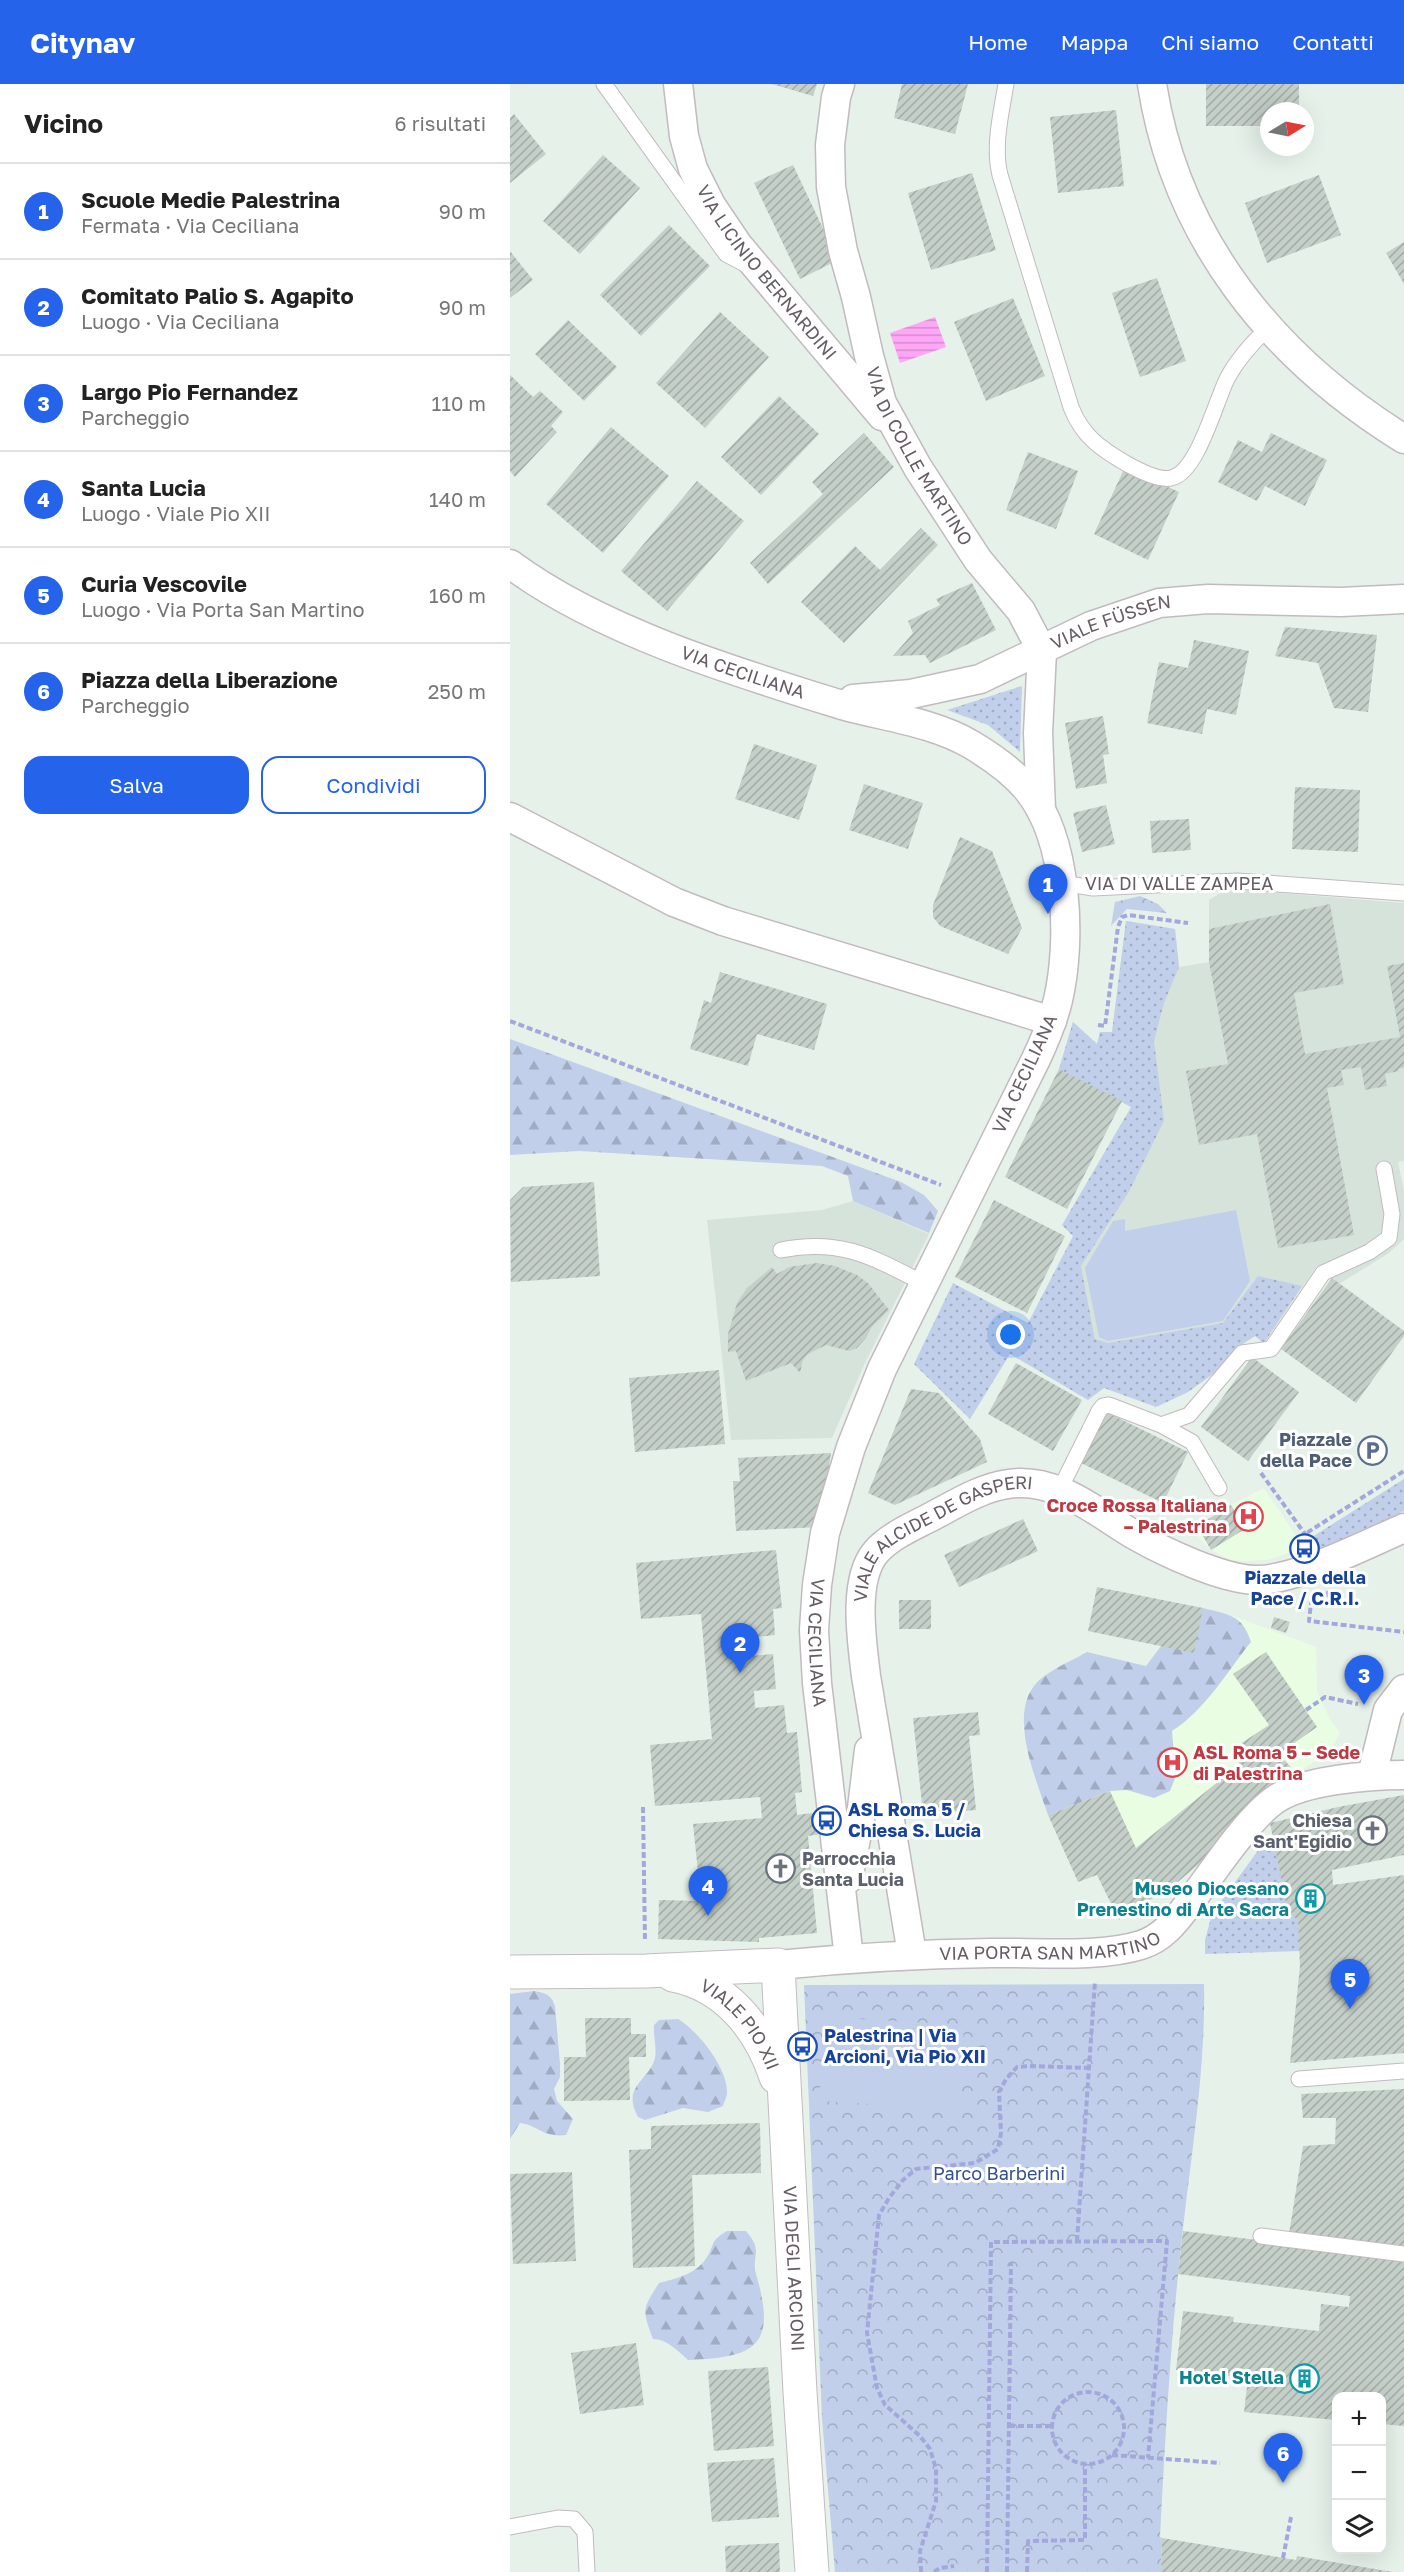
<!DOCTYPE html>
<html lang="it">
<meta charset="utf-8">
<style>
:root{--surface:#fff;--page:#f2f2f2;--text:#222;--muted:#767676;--line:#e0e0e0;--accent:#2563eb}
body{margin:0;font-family:"Golos Text",sans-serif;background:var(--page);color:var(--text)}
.controls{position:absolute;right:18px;bottom:18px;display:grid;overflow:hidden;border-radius:12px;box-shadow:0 6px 24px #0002}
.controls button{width:54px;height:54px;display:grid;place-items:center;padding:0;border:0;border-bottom:2px solid var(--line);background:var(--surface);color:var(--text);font:30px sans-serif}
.compass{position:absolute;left:750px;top:18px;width:54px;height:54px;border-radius:50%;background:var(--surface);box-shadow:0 6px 24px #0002;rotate:80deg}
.you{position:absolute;left:501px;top:1251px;width:21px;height:21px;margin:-15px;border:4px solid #fff;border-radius:50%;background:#1a73e8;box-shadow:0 0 0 9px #1a73e833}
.badge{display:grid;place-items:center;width:39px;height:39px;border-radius:50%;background:var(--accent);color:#fff;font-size:20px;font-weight:700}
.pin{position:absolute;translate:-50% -50px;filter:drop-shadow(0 2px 3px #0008)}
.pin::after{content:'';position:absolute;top:32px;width:21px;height:18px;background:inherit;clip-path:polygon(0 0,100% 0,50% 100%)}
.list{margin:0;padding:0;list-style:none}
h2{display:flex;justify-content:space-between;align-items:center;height:78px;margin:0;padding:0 24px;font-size:26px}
h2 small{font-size:20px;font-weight:400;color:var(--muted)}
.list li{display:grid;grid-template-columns:39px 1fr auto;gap:18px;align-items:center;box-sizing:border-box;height:96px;padding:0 24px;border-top:2px solid var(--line)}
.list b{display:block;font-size:22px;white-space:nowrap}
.list p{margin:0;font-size:20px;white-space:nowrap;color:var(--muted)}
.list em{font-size:20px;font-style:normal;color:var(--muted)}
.actions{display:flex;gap:12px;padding:18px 24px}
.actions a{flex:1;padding:14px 0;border:2px solid var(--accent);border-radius:18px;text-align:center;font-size:21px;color:var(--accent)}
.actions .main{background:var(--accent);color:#fff}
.icon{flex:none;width:33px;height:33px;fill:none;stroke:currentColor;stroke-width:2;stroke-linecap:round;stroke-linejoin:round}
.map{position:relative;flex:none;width:894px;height:2488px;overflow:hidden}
header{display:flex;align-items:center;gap:36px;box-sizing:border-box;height:84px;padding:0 30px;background:var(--accent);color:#fff}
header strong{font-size:28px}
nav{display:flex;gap:33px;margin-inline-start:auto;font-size:21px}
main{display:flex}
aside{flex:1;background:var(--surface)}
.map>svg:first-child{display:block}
.education{fill:#d6e3db}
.medical{fill:#e9fde2}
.grass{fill:url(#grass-dots)}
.forest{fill:url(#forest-firs)}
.park{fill:url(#park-crowns)}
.pitch{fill:#c1cfea}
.water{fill:url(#water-rules)}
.building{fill:url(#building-hatch)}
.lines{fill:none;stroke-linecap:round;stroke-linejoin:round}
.lane-casing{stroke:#c2bac0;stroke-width:17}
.street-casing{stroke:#c2bac0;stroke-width:31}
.secondary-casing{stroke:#c4bbc2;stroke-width:35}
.path{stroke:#a3a8dc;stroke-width:4;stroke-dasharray:6 3;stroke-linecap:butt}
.lane{stroke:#fff;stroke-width:15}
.street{stroke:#fff;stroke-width:28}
.secondary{stroke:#fff;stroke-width:33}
.labels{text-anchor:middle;stroke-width:6;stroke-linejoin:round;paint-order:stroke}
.street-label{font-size:18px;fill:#675d65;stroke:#fff}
.service-label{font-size:18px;font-weight:bold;fill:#4e5e75;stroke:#fff;text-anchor:end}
.health-label{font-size:18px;font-weight:bold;fill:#be3a42;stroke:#fff;text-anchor:end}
.transit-label{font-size:18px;font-weight:bold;fill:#164399;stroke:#fff;text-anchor:start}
.worship-label{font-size:18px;font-weight:bold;fill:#5b616d;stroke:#fff;text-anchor:end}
.culture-label{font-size:18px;font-weight:bold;fill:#0d838f;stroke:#fff;text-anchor:end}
.park-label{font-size:18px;fill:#324f91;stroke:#fff}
</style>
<header>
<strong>Citynav</strong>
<nav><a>Home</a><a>Mappa</a><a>Chi siamo</a><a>Contatti</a></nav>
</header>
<main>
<aside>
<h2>Vicino<small>6 risultati</small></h2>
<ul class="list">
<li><span class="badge">1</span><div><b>Scuole Medie Palestrina</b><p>Fermata · Via Ceciliana</p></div><em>90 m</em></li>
<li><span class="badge">2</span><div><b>Comitato Palio S. Agapito</b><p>Luogo · Via Ceciliana</p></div><em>90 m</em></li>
<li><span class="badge">3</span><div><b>Largo Pio Fernandez</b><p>Parcheggio</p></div><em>110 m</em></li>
<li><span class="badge">4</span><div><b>Santa Lucia</b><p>Luogo · Viale Pio XII</p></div><em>140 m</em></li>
<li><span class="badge">5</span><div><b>Curia Vescovile</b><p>Luogo · Via Porta San Martino</p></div><em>160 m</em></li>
<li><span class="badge">6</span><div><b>Piazza della Liberazione</b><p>Parcheggio</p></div><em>250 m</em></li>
</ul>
<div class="actions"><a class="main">Salva</a><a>Condividi</a></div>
</aside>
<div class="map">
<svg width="894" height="2488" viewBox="0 0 894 2488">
<defs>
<pattern id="grass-dots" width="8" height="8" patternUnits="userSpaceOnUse" patternTransform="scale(1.5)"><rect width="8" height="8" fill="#c1cfea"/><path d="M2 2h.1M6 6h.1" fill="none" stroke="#a1abc1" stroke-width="1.8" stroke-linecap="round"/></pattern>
<pattern id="forest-firs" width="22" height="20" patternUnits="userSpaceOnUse" patternTransform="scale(1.5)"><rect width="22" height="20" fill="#c1cfea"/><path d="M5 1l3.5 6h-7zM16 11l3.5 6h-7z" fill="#a1abc1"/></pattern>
<pattern id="park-crowns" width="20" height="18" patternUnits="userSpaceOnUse" patternTransform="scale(1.5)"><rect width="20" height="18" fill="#c1cfea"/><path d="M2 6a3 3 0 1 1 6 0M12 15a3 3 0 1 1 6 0" fill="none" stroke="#a1abc1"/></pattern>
<pattern id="water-rules" width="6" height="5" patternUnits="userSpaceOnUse" patternTransform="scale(1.5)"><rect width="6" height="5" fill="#ffa7f7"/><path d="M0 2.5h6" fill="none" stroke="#d28bcc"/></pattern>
<pattern id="building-hatch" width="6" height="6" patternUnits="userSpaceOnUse" patternTransform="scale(1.5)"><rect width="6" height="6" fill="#c4cfc8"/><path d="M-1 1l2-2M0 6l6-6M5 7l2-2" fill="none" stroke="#a3aba6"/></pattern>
</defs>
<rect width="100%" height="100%" fill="#e6f1ea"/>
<path class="education" d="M731,806L894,819V1077L888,1078L894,1107V1155L879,1169L829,1200L807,1182L754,1259L745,1252L725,1265L714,1282L678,1308L646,1323L588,1270L571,1182L619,1108L654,1037L621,1023L549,985L563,938L587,960L590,948H602L616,837L665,845L669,883L699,878V816L712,808Z
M343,1117L419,1150L355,1279L322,1354L221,1356L197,1136L312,1126Z"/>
<path class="medical" d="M754,1404L793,1462L779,1469L757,1476L732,1477L720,1476L701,1466L681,1446L721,1421Z
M693,1524L726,1533L806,1563L807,1607L820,1635L830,1649L819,1669L786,1689L726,1735L690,1779L669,1797L609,1836L587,1791L568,1798L538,1731L518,1668L513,1644L515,1620L520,1606L532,1593L577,1568L636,1582L651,1562Z"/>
<path class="grass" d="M512,602L510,668L478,641L437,626Z
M616,837L665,845L669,883L654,919L644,957L654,1037L619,1108L571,1182L585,1255L598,1259L713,1239L748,1192L792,1202L754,1259L745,1252L725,1265L714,1282L678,1308L646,1323L594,1304L578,1316L500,1270L460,1335L404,1280L443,1199L518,1239L563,1152L552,1141L621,1023L549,985L563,938L587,960L590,948H602Z
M894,1395V1427L813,1467L802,1453Z
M763,1753L778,1829L788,1836L790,1867L695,1870V1856L702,1830L757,1754Z"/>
<path class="forest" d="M0,955L391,1098L414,1111L428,1127L419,1149L343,1117L338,1092L312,1082L69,1067L0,1071Z
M693,1524C719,1531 732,1530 741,1558C716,1589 696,1625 662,1647L664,1672L668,1687L660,1707L644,1714L617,1706L600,1707L538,1731C526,1694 493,1622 533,1593C546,1583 563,1576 577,1568L636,1582L651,1562Z
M24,1907C35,1909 41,1910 45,1922L50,1980V1993L44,2005L47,2017L63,2035L56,2051C33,2054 28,2041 10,2039L0,2055V1910Z
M168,1935C188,1947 218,1984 217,2009C217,2013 214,2018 213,2022L198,2028L173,2024L135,2036L128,2033C111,2002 139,1997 145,1974C147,1963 143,1952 144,1941L149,1936Z
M217,2147H236C254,2168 241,2170 246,2190C267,2261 247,2274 178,2276C168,2267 157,2255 143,2255C132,2225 132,2226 149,2199C165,2195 185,2190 195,2176C206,2161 198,2158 217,2147Z"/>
<path class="park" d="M630,812L648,820L657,829L617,825L601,842L605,818Z
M694,1900C696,1990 679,2082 670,2172C660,2265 655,2359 650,2453L652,2454L651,2488H325L312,2335L294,1901Z"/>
<path class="pitch" d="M726,1126L740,1197L713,1237L598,1257L589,1253L575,1184L603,1137L615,1135V1147Z
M314,1933L454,1941L449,2025L309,2017Z"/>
<path class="water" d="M425,233L436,263L390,279L380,249Z"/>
<path class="building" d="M262,0H307L303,12Z
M392,0H458L445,50L384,34Z
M696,0H789V27H759V42H696Z
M606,26L614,102L548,109L540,33Z
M4,30L36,70L0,99V34Z
M93,71L130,104L70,170L33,137Z
M283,81L328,176L290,195L244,99Z
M462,89L486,166L421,186L398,109Z
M809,91L831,151L757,179L735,119Z
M159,141L200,182L131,252L90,211Z
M894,158V200L876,169Z
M0,167L23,196L0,214Z
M647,194L676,277L630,293L602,209Z
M503,214L535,292L476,317L444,238Z
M210,228L259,273L195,344L146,299Z
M58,236L107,283L74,317L25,270Z
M0,291L23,313L30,307L53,328L41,342L47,348L5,393L0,387Z
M269,312L309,350L251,411L211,373Z
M101,343L159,392L93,469L36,420Z
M354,349L384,383L258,500L240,479L313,410L302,398Z
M761,349L817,376L795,422L755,402L747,417L708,398L728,356L752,368Z
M518,368L568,387L546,445L496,426Z
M615,383L669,408L638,476L584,450Z
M187,397L234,437L157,527L111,487Z
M411,444L428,461L334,559L291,518L345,462L370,486Z
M462,499L486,546L420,579L415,571L383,572L403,549L398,537L430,521L426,515Z
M775,543L867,551L858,628L824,624L808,579L765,572Z
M684,556L739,567L726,631L697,625L692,650L637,639L649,578L678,584Z
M593,632L599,670L593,671L597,699L566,705L555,639Z
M244,660L307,681L289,736L225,715Z
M354,700L413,719L398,765L339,746Z
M785,703L850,706L848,768L782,765Z
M596,721L605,760L572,768L563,729Z
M679,735L681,766L642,769L640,737Z
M450,753L482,767L512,844L498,870L430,842L423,833V821Z
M820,820L834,900L784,909L795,970L890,953L877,882L894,879V984L888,985L889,987L875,990L877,1002L855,1006L851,983L831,986L834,1001L817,1004L844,1151L768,1164L747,1050L689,1061L676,987L718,980L699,878V845Z
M210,888L317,920L304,966L247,950L238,982L180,965L194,916L201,919Z
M549,985L612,1017L557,1125L495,1093Z
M84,1098L90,1192L1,1198L0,1116L13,1103Z
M484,1116L555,1152L517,1229L445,1193Z
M307,1179L325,1182L347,1191L358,1199L379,1226L361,1244L356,1254L347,1264L339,1267L316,1261L298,1270L293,1276L290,1289L281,1279L236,1297L226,1267L218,1268V1250L227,1219L237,1204L262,1183L267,1190L279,1183Z
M822,1194L894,1247V1252L846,1319L771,1265Z
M742,1273L789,1308L738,1377L691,1343Z
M506,1279L572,1316L543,1367L478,1330Z
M209,1286L215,1360L125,1368L119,1294Z
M401,1305L429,1309L470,1355L477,1378L385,1421L358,1409Z
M596,1328L678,1368L653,1419L571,1379Z
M321,1369L310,1443L226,1447L223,1397H230L228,1374Z
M721,1421L728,1432L743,1423L751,1435L701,1466L687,1442Z
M513,1435L528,1467L449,1503L434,1471Z
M266,1466L272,1524L263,1525L265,1551L238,1554L240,1572L263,1570L266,1605L244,1607L245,1624L274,1621L277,1649L287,1648L292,1708L285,1709L287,1731L310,1728L312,1750L298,1752L307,1849L249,1854V1858L148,1855L149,1816L191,1817L183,1740L252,1734L250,1713L145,1722L140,1661L202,1655L191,1530L131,1535L126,1479Z
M587,1503L693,1524L684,1569L578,1547Z
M389,1516H421V1545H389Z
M764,1533L780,1538L776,1549L761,1544Z
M756,1568L807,1643L769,1670L786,1689L726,1735L690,1779L669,1797L609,1836L587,1791L568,1798L538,1731L600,1707L626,1764L730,1680L721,1666L759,1641L723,1590Z
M468,1628L470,1651L459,1652L466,1726L413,1730L403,1634Z
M894,1711V1771L822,1786L823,1801L894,1791V1969L780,1979L790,1882L788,1836L778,1829L760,1739L828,1723Z
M75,1934H121V1950H136V1973H119L120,2016L54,2017V1973H76Z
M894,2005V2167L779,2150L793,2062L825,2060L826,2034H793L791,2010Z
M250,2039L251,2089L182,2091L185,2182L123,2184L119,2066L141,2065V2042Z
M62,2088L66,2177L3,2180L0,2090Z
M673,2147L894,2174V2342L872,2340V2312H826V2336L734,2328L738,2294L666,2286L673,2227L724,2233L723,2238L809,2247L811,2220L839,2223L840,2212L668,2190Z
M126,2259L134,2321L70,2330L61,2269Z
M258,2283L264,2362L204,2367L198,2287Z
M264,2374L269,2433L202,2438L197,2379Z
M652,2454L786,2476L787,2472L883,2488H651Z
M269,2459L270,2488H216L215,2462Z"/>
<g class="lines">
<defs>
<path id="lane" d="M94,0L216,170L235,180
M496,0C491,30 483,62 490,91L561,323C572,352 591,365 617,380C628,386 649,397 661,394C688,389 706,315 718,293C729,273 743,258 759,243
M552,799L583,804L727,797L894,809
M271,1166C331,1154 362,1173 413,1199
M651,1341L679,1331L732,1269L761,1265L813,1189L859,1168L879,1154L882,1130L874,1085
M549,1407L589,1327L593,1322L599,1321L651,1341L682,1358L709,1404
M789,1995L894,1987
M751,2152L894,2170
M0,2443L48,2434L64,2435L75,2448L77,2488"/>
<g id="street">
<path id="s1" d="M168,0L174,52L183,85L201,121L228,161L372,332"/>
<path id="s2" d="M330,0L326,13L320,61L321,103L333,167L346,213L359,272L372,319L408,384L468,476L511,527L532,567L528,649L531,726"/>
<path d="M642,0C666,155 763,274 894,355"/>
<path id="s3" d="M0,480C90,547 225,588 332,621C375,633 423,638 462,661C482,673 504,689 518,706C558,756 562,856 548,916C543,937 535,956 526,975L372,1285L341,1363L315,1449L307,1501L304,1546L307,1599L339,1874"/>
<path id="s4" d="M343,615L401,610L470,595L581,542L649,519L698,515L831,518L894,515"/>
<path d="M0,733L164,818L213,837L542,937"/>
<path d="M862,1691L878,1626L894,1605"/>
<path d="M338,1795L352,1724L359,1666"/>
<path id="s5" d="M402,1870L356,1592C352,1558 342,1496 366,1468C378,1454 399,1444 415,1436C441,1423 469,1404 498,1400C546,1392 587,1429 626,1452C656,1469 710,1494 744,1496C783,1498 857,1460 894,1444"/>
<path id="s6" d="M268,1881C339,1874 410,1870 481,1869C525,1868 590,1874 631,1861C654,1854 667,1835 681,1817C703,1788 738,1734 766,1715C794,1696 859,1691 894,1691"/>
</g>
<g id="secondary">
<path id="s7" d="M0,1888L136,1887L268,1881L290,2308L302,2488"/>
<path id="s8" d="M163,1891C216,1901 250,1944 266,1993"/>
</g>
</defs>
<use href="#lane" class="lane-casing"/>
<use href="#street" class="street-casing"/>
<use href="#secondary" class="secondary-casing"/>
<path class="path" d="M0,937L431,1101
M588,941L595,942L608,843L612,833L618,831L678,839
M751,1389L795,1450
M799,1455L795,1450L894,1387
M818,1507L819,1520L801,1519L799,1537L894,1548
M796,1626L815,1613L848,1620
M133,1723L135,1857
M567,2157L585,1897
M542 2344a36 36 0 1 1 72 0a36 36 0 1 1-72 0Z
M499,2342H542
M602,2371L710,2379
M773,2474L781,2433
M411,2488L410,2467L426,2417V2385L420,2365L410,2352L375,2321L367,2304L357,2249L369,2131L379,2114L393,2096L406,2085L465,2079L488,2065L491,2049L489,2008L496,1995L507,1983L522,1982L579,1984
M424,2488L430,2484L444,2482
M477,2488L481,2158L657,2157L638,2374
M497,2488L501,2178
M517,2488L518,2457L575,2456V2380"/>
<use href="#lane" class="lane"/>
<use href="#street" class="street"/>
<use href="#secondary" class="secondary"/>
</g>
<defs>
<symbol id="parking-ring" viewBox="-11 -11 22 22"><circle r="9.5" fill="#fff" stroke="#5c6f8a" stroke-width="1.5"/><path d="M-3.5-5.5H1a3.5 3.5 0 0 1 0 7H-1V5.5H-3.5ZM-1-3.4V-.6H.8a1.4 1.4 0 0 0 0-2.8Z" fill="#5c6f8a"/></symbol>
<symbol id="hospital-ring" viewBox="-11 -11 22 22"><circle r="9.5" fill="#fff" stroke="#e0444e" stroke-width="1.5"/><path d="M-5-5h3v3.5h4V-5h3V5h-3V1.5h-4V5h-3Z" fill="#e0444e"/></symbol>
<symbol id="bus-ring" viewBox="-11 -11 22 22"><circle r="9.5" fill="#fff" stroke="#1a4fb4" stroke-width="1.5"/><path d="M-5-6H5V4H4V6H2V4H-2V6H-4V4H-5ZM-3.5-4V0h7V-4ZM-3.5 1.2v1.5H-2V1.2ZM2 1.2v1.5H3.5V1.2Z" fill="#1a4fb4"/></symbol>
<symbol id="church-ring" viewBox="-11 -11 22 22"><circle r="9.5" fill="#fff" stroke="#6b7280" stroke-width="1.5"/><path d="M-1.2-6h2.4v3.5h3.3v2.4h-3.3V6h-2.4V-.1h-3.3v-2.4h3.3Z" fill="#6b7280"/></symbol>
<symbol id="building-ring" viewBox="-11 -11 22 22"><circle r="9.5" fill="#fff" stroke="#0f9aa8" stroke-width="1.5"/><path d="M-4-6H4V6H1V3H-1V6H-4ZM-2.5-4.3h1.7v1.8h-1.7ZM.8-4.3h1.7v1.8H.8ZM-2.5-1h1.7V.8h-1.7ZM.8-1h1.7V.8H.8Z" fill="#0f9aa8"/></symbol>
</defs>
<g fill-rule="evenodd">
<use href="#parking-ring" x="846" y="1350" width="33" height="33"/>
<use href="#hospital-ring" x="722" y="1416" width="33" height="33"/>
<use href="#bus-ring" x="778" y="1448" width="33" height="33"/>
<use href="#hospital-ring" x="646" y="1662" width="33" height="33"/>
<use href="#bus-ring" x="300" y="1720" width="33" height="33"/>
<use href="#church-ring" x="846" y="1730" width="33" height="33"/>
<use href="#church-ring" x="254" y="1768" width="33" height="33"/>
<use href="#building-ring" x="784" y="1798" width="33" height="33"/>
<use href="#bus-ring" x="276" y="1946" width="33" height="33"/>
<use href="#building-ring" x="778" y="2278" width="33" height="33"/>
</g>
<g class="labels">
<g class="street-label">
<text dy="6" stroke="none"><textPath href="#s1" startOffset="214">VIA LICINIO BERNARDINI</textPath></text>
<text dy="6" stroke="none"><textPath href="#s2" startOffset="390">VIA DI COLLE MARTINO</textPath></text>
<text dy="6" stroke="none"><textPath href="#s4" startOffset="272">VIALE FÜSSEN</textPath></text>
<text dy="6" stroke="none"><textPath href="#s3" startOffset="258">VIA CECILIANA</textPath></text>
<text x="669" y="806">VIA DI VALLE ZAMPEA</text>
<text transform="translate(515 990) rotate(-65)" y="6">VIA CECILIANA</text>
<text dy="6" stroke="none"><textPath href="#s5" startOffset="470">VIALE ALCIDE DE GASPERI</textPath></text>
<text dy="6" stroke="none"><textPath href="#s3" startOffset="1482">VIA CECILIANA</textPath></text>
<text dy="6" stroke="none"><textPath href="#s6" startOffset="273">VIA PORTA SAN MARTINO</textPath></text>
<text dy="6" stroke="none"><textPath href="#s8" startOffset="87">VIALE PIO XII</textPath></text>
<text dy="6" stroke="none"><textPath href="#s7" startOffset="572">VIA DEGLI ARCIONI</textPath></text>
</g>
<g class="service-label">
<text x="842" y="1362">Piazzale<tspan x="842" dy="21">della Pace</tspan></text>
</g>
<g class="health-label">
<text x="717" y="1428">Croce Rossa Italiana<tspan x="717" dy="21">– Palestrina</tspan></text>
<text x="683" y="1675" text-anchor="start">ASL Roma 5 – Sede<tspan x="683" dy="21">di Palestrina</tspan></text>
</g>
<g class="transit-label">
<text x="795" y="1500" text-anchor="middle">Piazzale della<tspan x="795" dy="21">Pace / C.R.I.</tspan></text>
<text x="338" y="1732">ASL Roma 5 /<tspan x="338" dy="21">Chiesa S. Lucia</tspan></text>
<text x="314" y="1958">Palestrina | Via<tspan x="314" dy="21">Arcioni, Via Pio XII</tspan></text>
</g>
<g class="worship-label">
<text x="842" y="1743">Chiesa<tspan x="842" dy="21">Sant'Egidio</tspan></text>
<text x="292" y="1781" text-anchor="start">Parrocchia<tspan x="292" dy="21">Santa Lucia</tspan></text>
</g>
<g class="culture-label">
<text x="779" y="1811">Museo Diocesano<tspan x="779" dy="21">Prenestino di Arte Sacra</tspan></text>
<text x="774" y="2300">Hotel Stella</text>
</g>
<g class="park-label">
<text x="489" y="2096">Parco Barberini</text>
</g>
</g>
</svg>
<div class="controls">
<button>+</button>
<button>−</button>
<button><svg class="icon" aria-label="layers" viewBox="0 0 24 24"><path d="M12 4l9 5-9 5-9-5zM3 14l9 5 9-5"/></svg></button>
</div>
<svg class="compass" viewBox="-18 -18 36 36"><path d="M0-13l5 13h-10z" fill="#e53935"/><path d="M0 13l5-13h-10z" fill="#767676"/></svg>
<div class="you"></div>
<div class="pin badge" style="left:538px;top:830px">1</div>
<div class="pin badge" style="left:230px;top:1589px">2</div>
<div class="pin badge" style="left:854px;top:1621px">3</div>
<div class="pin badge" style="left:198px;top:1832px">4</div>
<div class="pin badge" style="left:840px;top:1925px">5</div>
<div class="pin badge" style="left:773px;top:2399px">6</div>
</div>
</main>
